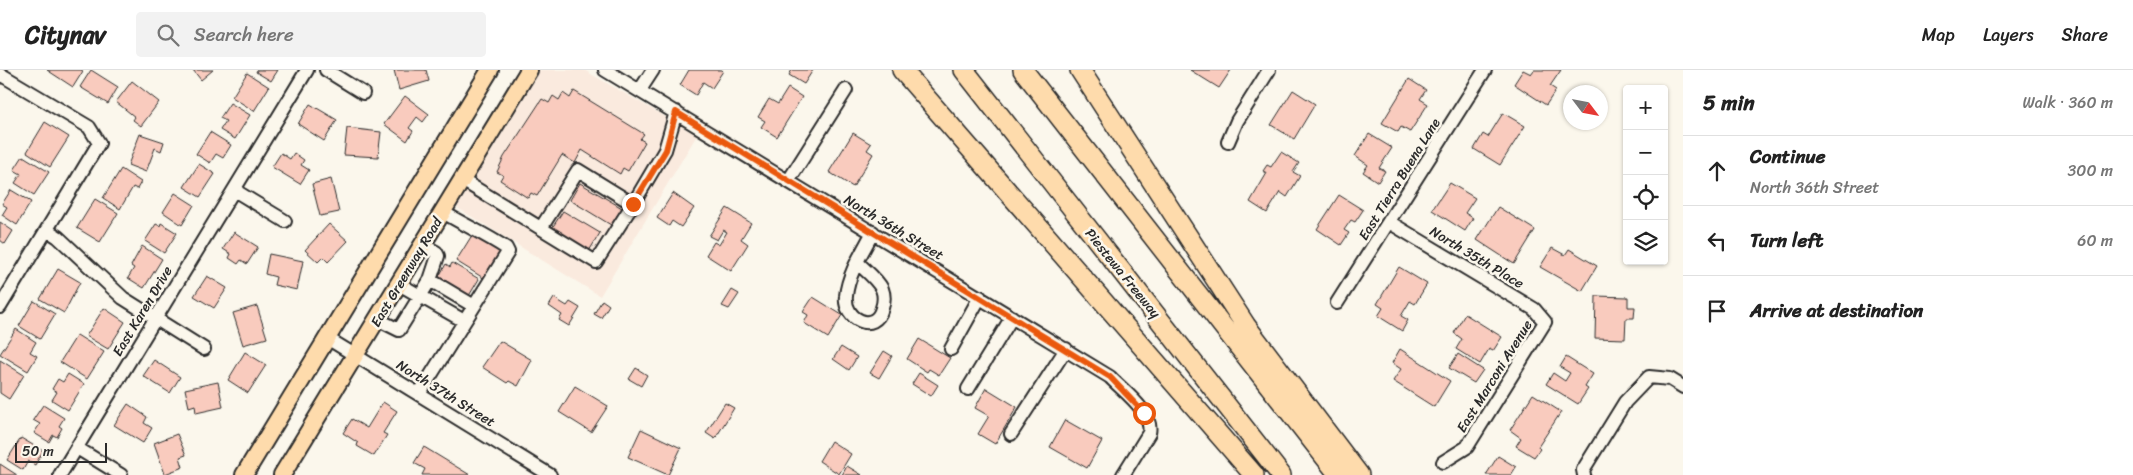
<!DOCTYPE html>
<meta charset="utf-8">
<style>
:root{--surface:#fff;--page:#f2f2f2;--text:#222;--muted:#767676;--line:#e0e0e0}
body{margin:0;font-family:Sriracha,sans-serif;background:var(--page);color:var(--text)}
.controls{position:absolute;right:15px;top:15px;display:grid;overflow:hidden;border-radius:5px;box-shadow:0 1px 4px #0004}
.controls button{width:45px;height:45px;display:grid;place-items:center;padding:0;border:0;border-bottom:1px solid var(--line);background:var(--surface);color:var(--text);font:25px sans-serif}
.compass{position:absolute;left:1563px;top:15px;width:45px;height:45px;border-radius:50%;background:var(--surface);box-shadow:0 1px 4px #0004;rotate:122deg}
.scale{position:absolute;left:15px;bottom:12px;width:92px;box-sizing:border-box;padding-left:5px;border:2px solid #2b2b2b;border-top:0;font-size:14px;line-height:18px;white-space:nowrap;color:#2b2b2b;-webkit-text-stroke:4px #fbf7ec;paint-order:stroke}
.stop{position:absolute;width:15px;height:15px;margin:-11px;border:4px solid #ea580c;border-radius:50%;background:#fff}
.stop.end{background:#ea580c;border-color:#fff;box-shadow:0 1px 5px #0008}
.list{margin:0;padding:0;list-style:none}
h2{display:flex;justify-content:space-between;align-items:center;height:65px;margin:0;padding:0 20px;font-size:21px}
h2 small{font-size:16px;font-weight:400;color:var(--muted)}
.list li{display:grid;grid-template-columns:32px 1fr auto;gap:15px;align-items:center;box-sizing:border-box;height:70px;padding:0 20px;border-top:1px solid var(--line)}
.list b{display:block;font-size:19px;white-space:nowrap}
.list p{margin:0;font-size:16px;white-space:nowrap;color:var(--muted)}
.list em{font-size:16px;font-style:normal;color:var(--muted)}
.icon{flex:none;width:28px;height:28px;fill:none;stroke:currentColor;stroke-width:2;stroke-linecap:round;stroke-linejoin:round}
.map{position:relative;flex:none;width:1683px;height:405px;overflow:hidden}
header{display:flex;align-items:center;gap:30px;box-sizing:border-box;height:70px;padding:0 25px;background:var(--surface);border-bottom:1px solid var(--line)}
header strong{font-size:24px}
nav{display:flex;gap:28px;margin-inline-start:auto;font-size:18px}
.search{width:350px;height:45px;background:var(--page);display:flex;align-items:center;gap:12px;box-sizing:border-box;padding:0 18px;border-radius:5px;color:var(--muted);font-size:19px}
main{display:flex}
aside{flex:1;background:var(--surface)}
.map>svg:first-child{display:block}
.built{fill:#faeade}
.building{fill:#f9cbbe;stroke:#2b2b2b}
.lines{fill:none;stroke-linecap:round;stroke-linejoin:round}
.minor-casing{stroke:#2b2b2b;stroke-width:16}
.major-casing{stroke:#2b2b2b;stroke-width:20}
.highway-casing{stroke:#2b2b2b;stroke-width:22}
.minor{stroke:#fbf7ec;stroke-width:12}
.major{stroke:#fedbac;stroke-width:16}
.highway{stroke:#fedbac;stroke-width:19}
.route{stroke:#ea580c;stroke-width:6}
.labels{text-anchor:middle;stroke-width:5;stroke-linejoin:round;paint-order:stroke}
.street-label{font-size:14px;fill:#2b2b2b;stroke:#fbf7ec}
</style>
<header>
<strong>Citynav</strong>
<div class="search"><svg class="icon" aria-label="search" viewBox="0 0 24 24"><circle cx="10" cy="10" r="6"/><path d="M15 15l6 6"/></svg>Search here</div>
<nav><a>Map</a><a>Layers</a><a>Share</a></nav>
</header>
<main>
<div class="map">
<svg width="1683" height="405" viewBox="0 0 1683 405">
<rect width="100%" height="100%" fill="#fbf7ec"/>
<filter id="ink" filterUnits="userSpaceOnUse"><feTurbulence type="fractalNoise" baseFrequency=".02" numOctaves="2"/><feDisplacementMap in="SourceGraphic" scale="10" xChannelSelector="R" yChannelSelector="G"/><feConvolveMatrix kernelMatrix="1 2 1 2 8 2 1 2 1" color-interpolation-filters="sRGB"/></filter>
<g filter="url(#ink)">
<path class="built" d="M538,0H584L697,65L600,226L456,137Z"/>
<path class="building" d="M47,0H81L83,1L73,17Z
M91,0L118,17L108,34L80,17Z
M193,0H213L201,10Z
M257,0H278L271,11L256,2Z
M394,0H426L429,11L399,20Z
M689,0H722L723,1L712,18L703,12L696,25L680,15Z
M792,0H813L804,14L789,5Z
M1190,0H1231L1219,18Z
M1523,0L1531,4L1534,0H1561L1550,16L1556,20L1546,35L1514,14Z
M247,3L269,17L254,41L232,27Z
M1409,9L1426,20L1420,29L1428,34L1410,62L1401,57L1398,62L1382,53Z
M132,11L159,32L141,56L133,50L135,47L116,32Z
M788,18L802,27L777,67L761,57L765,51L758,47L769,29L778,34Z
M1293,20L1315,34L1294,69L1271,55Z
M574,21L644,64L640,69L645,72L628,101L623,98L620,104L582,80L575,93L562,85L537,126L531,123L528,128L500,110L503,105L497,102L504,87L542,29L549,33L553,26L559,30L563,23L570,28Z
M405,26L429,44L423,52L417,47L409,58L413,61L407,71L384,54Z
M230,33L250,45L235,69L220,60L226,51L220,48Z
M310,34L337,50L324,71L298,54Z
M1503,43L1525,56L1500,95L1474,79L1483,64L1488,67Z
M45,52L69,67L50,97L27,82Z
M347,58L381,62L378,87L344,85Z
M210,62L231,75L223,88L216,84L210,93L196,84Z
M853,63L871,74L867,80L873,84L853,117L829,102Z
M140,64L164,72L161,81L155,78L146,102L128,95Z
M1369,64L1392,78L1379,98L1385,101L1378,112L1363,102L1368,95L1355,86Z
M1281,82L1299,93L1293,102L1300,106L1287,127L1280,122L1267,143L1250,132L1267,103L1263,101L1267,95L1271,97Z
M281,83L290,89L294,83L304,90L301,95L309,100L300,114L272,97Z
M23,86L49,102L34,125L15,113L21,104L14,100Z
M199,94L215,104L200,127L184,117Z
M121,99L141,112L137,119L133,117L120,139L103,128Z
M331,109L339,142L320,146L312,114Z
M580,113L622,138L611,155L570,130Z
M1450,113L1475,128L1465,143L1473,148L1465,161L1432,140Z
M11,120L31,132L17,155L2,145L7,137L2,134Z
M175,123L194,135L182,155L163,142Z
M673,123L694,138L681,157L672,151L669,156L657,148Z
M1339,125L1363,140L1355,152L1351,150L1344,160L1349,163L1341,175L1317,159Z
M95,129L118,143L100,172L77,158Z
M1498,137L1535,160L1514,194L1477,170Z
M727,138L751,153L741,169L748,174L731,201L706,185L714,172L719,175L727,162L723,160L717,170L709,166Z
M563,141L600,163L589,181L552,158Z
M0,152L13,161L5,174L0,170Z
M161,153L177,163L164,183L145,171L156,154L160,156Z
M329,154L348,171L328,192L323,187L318,192L305,180Z
M234,162L258,177L247,194L241,190L238,194L229,188L231,184L223,179Z
M474,162L503,180L485,209L456,191Z
M142,176L162,189L144,218L128,208L134,198L131,196Z
M1552,178L1565,185L1569,179L1597,196L1582,221L1540,197Z
M269,184L303,191L297,220L274,215L276,207L265,204Z
M452,193L479,209L467,229L437,210L446,194L450,197Z
M1399,197L1427,214L1415,234L1410,231L1401,246L1408,250L1402,261L1378,246L1383,238L1377,234Z
M58,199L80,212L64,243L40,229Z
M207,206L227,218L214,238L194,226Z
M732,220L739,224L729,239L722,236Z
M1596,226L1628,227V237H1635L1634,248H1626L1625,269L1595,268Z
M813,227L842,245L828,268L804,253L808,245L803,242Z
M554,228L567,236L570,232L580,238L569,256L559,250L562,245L549,236Z
M602,230L609,235L601,248L594,244Z
M34,231L55,244L40,269L19,256Z
M257,236L267,268L243,275L233,243Z
M104,238L125,252L108,279L86,266Z
M1465,244L1502,267L1493,281L1489,279L1480,294L1456,279L1462,269L1454,263Z
M16,259L36,272L30,282L37,286L28,301L0,284Z
M77,265L104,282L87,309L60,292Z
M919,269L950,288L939,305L929,299L927,302L907,289Z
M500,271L532,290L518,316L509,311L507,313L482,297Z
M841,277L857,287L849,300L833,289Z
M1400,279L1450,311L1434,337L1393,311L1401,299L1392,293Z
M884,281L892,286L879,308L870,303Z
M245,282L266,295L248,323L228,310Z
M1458,284L1483,300L1474,313L1449,298Z
M1566,287L1593,304L1585,317L1588,319L1578,334L1546,314L1553,303L1565,311L1570,303L1560,297Z
M0,290L24,305L9,329L0,323Z
M154,290L180,307L170,323L143,306Z
M636,298L647,305L641,316L629,309Z
M919,303L938,315L931,326L912,314Z
M68,304L84,314L68,340L52,330L57,322L52,319L58,309L63,312Z
M218,312L223,337L196,343L195,335L189,337L185,319Z
M575,316L608,336L591,362L559,342Z
M986,318L1017,337L995,374L978,364L989,346L975,338Z
M1533,324L1561,342L1538,377L1540,379L1534,387L1516,376L1521,368L1510,360Z
M383,332L397,341L383,363L387,365L374,386L357,376L358,373L343,363L352,349L367,358Z
M725,333L734,338L715,369L706,363Z
M128,334L147,347L144,353L152,358L143,373L114,355Z
M43,335L64,348L59,356L62,358L57,367L53,365L49,372L34,363L40,354L33,350Z
M1065,350L1102,371L1087,398L1050,377Z
M641,359L681,378L668,405L628,387Z
M177,364L186,385L180,387L183,397L165,404L154,373Z
M21,368L43,381L35,395L28,391L23,400L7,390Z
M831,371L851,384L839,404L819,391Z
M424,377L470,405H422L425,399L414,393Z
M1498,386L1516,397L1511,405H1486Z
M0,394L17,405H0Z
M847,396L862,405H842Z"/>
<g class="lines">
<defs>
<path id="minor" d="M326,0L363,23
M605,0L1110,307C1123,321 1154,343 1149,363L1123,405
M0,4L89,57L99,73L0,237
M640,20L653,0
M1228,72L1237,51L1269,0
M462,110L596,192L633,134L578,100L541,158
M789,110L846,20
M234,120L285,151
M633,134L665,80L676,42
M1389,152L1534,239L1545,252L1467,377L1443,392
M47,160L58,167L123,228L204,279
M423,175L436,182L438,186L430,210L474,236
M858,193C866,201 877,209 882,219C884,224 884,232 882,238C875,265 843,249 846,226C848,204 863,181 873,162
M399,214L464,251
M1337,233L1485,0
M377,249L399,260L430,210
M327,268L550,405
M951,279L980,227
M968,319L1012,247
M419,324L508,182L506,178C485,164 464,155 443,142
M1011,364L1066,279
M77,378L121,405
M60,405L307,0
M1584,405L1583,400L1625,332L1649,307L1670,309L1683,317"/>
<path id="major" d="M244,405L490,0
M282,405L529,0"/>
<path id="highway" d="M902,0L1254,405
M964,0L1281,405
M1023,0L1339,405
M1080,0L1246,256L1359,405"/>
</defs>
<use href="#minor" class="minor-casing"/>
<use href="#major" class="major-casing"/>
<use href="#highway" class="highway-casing"/>
<use href="#minor" class="minor"/>
<use href="#major" class="major"/>
<use href="#highway" class="highway"/>
</g>
</g>
<g class="lines" filter="url(#ink)">
<path class="route" d="M633,134L666,80L676,42L1110,307L1144,343"/>
</g>
<g class="labels">
<g class="street-label">
<text transform="translate(1399 109) rotate(-58)" y="5">East Tierra Buena Lane</text>
<text transform="translate(894 157) rotate(31)" y="5">North 36th Street</text>
<text transform="translate(1477 187) rotate(31)" y="5">North 35th Place</text>
<text transform="translate(406 202) rotate(-59)" y="5">East Greenway Road</text>
<text transform="translate(1123 203) rotate(51)" y="5">Piestewa Freeway</text>
<text transform="translate(142 241) rotate(-59)" y="5">East Karen Drive</text>
<text transform="translate(1494 306) rotate(-58)" y="5">East Marconi Avenue</text>
<text transform="translate(446 323) rotate(32)" y="5">North 37th Street</text>
</g>
</g>
</svg>
<div class="controls">
<button>+</button>
<button>−</button>
<button><svg class="icon" aria-label="locate" viewBox="0 0 24 24"><circle cx="12" cy="12" r="6"/><path d="M12 2v4M12 18v4M2 12h4M18 12h4"/></svg></button>
<button><svg class="icon" aria-label="layers" viewBox="0 0 24 24"><path d="M12 4l9 5-9 5-9-5zM3 14l9 5 9-5"/></svg></button>
</div>
<svg class="compass" viewBox="-18 -18 36 36"><path d="M0-13l5 13h-10z" fill="#e53935"/><path d="M0 13l5-13h-10z" fill="#767676"/></svg>
<div class="scale">50 m</div>
<div class="stop" style="left:1144px;top:343px"></div>
<div class="stop end" style="left:633px;top:134px"></div>
</div>
<aside>
<h2>5 min<small>Walk · 360 m</small></h2>
<ul class="list">
<li><svg class="icon" aria-label="ahead" viewBox="0 0 24 24"><path d="M12 20V5M6 11l6-6 6 6"/></svg><div><b>Continue</b><p>North 36th Street</p></div><em>300 m</em></li>
<li><svg class="icon" aria-label="left" viewBox="0 0 24 24"><path d="M17 20v-9H6M10 6l-5 5 5 5"/></svg><div><b>Turn left</b></div><em>60 m</em></li>
<li><svg class="icon" aria-label="arrive" viewBox="0 0 24 24"><path d="M6 21V4h12l-3 4 3 4H6"/></svg><div><b>Arrive at destination</b></div></li>
</ul>
</aside>
</main>
